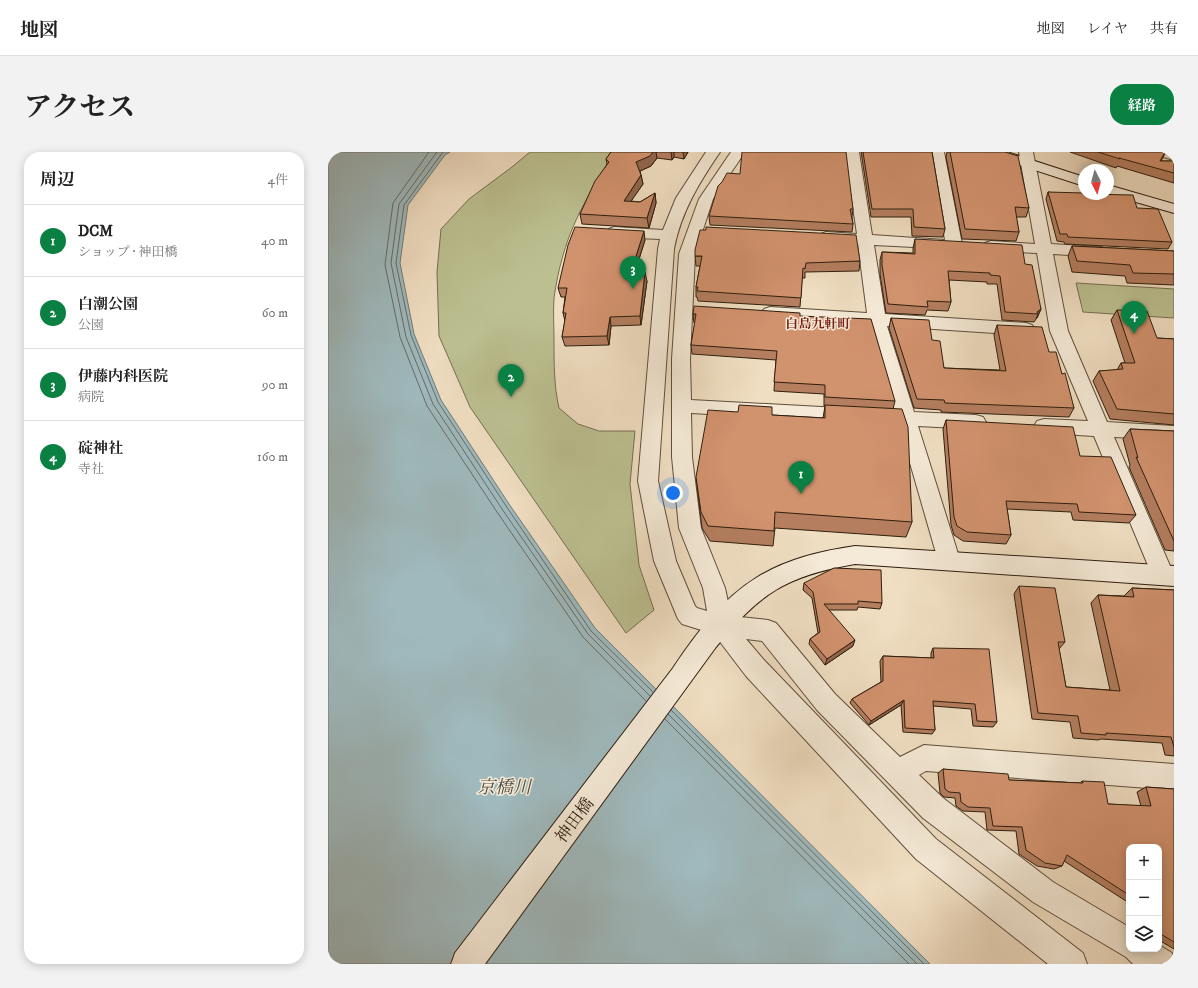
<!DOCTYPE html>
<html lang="ja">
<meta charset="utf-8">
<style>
:root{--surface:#fff;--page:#f2f2f2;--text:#222;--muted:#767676;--line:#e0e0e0;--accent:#0b8043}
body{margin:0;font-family:"IM FELL DW Pica","Noto Serif JP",serif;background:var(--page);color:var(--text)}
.controls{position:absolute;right:12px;bottom:12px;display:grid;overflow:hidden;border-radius:8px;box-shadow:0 2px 10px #0003}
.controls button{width:36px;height:36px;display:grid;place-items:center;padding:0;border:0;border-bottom:1px solid var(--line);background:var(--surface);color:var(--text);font:20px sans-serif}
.compass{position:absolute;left:750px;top:12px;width:36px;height:36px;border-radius:50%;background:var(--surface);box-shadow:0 2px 10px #0003;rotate:174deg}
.you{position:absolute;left:345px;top:341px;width:14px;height:14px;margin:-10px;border:3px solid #fff;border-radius:50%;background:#1a73e8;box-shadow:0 0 0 6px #1a73e833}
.badge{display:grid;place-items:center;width:26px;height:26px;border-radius:50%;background:var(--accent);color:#fff;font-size:13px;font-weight:700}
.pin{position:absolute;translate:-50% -33px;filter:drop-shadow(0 1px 2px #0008)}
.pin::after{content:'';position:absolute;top:21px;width:14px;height:12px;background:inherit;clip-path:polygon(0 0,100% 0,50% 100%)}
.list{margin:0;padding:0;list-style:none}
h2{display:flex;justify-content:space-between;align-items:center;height:52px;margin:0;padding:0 16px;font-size:17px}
h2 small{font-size:13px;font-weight:400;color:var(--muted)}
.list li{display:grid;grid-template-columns:26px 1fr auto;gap:12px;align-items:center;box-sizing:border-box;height:72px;padding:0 16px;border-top:1px solid var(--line)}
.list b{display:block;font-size:15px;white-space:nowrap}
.list p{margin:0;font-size:13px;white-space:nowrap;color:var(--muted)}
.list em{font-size:13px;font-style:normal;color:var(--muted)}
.icon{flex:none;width:22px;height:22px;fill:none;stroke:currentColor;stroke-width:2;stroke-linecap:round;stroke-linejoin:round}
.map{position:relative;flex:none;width:846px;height:812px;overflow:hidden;border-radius:16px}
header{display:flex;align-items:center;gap:24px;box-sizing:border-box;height:56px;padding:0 20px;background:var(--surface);border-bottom:1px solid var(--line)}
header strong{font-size:19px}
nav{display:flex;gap:22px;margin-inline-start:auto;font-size:14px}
.intro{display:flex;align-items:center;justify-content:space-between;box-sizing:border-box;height:96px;padding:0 24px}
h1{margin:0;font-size:28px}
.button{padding:10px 18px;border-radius:16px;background:var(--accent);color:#fff;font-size:14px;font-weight:700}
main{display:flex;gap:24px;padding:0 24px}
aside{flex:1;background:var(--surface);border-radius:16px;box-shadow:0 2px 10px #0003}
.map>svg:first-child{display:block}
.green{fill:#bcc091;stroke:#756f50}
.water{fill:#9fb9bd;stroke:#727b77}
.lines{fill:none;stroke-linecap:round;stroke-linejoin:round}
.shore{stroke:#666c66;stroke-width:1}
.street-casing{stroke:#5e4e3b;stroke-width:2}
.secondary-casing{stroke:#2e1e0e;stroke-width:2}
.street{fill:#f5ead7;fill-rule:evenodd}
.secondary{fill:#f5ead7;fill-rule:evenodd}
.wall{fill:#b47e5f;stroke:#2e1e0e}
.shaded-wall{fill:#92664d;stroke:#2e1e0e}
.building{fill:#d1926e;stroke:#2e1e0e}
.labels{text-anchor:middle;stroke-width:3;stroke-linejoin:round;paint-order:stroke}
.far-neighbourhood-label{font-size:13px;font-weight:bold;fill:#7a1f14;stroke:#f5ead7}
.near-street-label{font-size:17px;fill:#2e1e0e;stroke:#f5ead7}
.near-water-label{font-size:18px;font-style:italic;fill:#504c43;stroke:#f5ead7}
</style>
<header>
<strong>地図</strong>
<nav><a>地図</a><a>レイヤ</a><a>共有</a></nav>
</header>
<div class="intro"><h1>アクセス</h1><a class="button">経路</a></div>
<main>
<aside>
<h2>周辺<small>4件</small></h2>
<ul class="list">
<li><span class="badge">1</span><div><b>DCM</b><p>ショップ · 神田橋</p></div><em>40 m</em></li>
<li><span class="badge">2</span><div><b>白潮公園</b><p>公園</p></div><em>60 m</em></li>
<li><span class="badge">3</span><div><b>伊藤内科医院</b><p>病院</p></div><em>90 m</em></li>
<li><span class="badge">4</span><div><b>碇神社</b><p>寺社</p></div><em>160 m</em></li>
</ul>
</aside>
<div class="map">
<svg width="846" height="812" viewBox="0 0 846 812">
<rect width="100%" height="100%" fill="#f0dec2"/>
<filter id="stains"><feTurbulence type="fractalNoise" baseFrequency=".005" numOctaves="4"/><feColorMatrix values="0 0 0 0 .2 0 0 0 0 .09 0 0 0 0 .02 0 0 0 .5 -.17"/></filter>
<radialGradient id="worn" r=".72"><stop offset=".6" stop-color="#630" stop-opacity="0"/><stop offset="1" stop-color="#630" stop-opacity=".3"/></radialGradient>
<path class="green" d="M202,0H291C255,45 234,88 226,146C225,160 226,175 226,189C226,212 226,234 231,256L250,272L271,279H307L302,332L311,413L326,458L298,481L142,255L111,184L109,120L113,77L141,47L184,15Z
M748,131L846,137V166L755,160Z"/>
<path class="water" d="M0,0H122L117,3L80,53L72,111L86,182L113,248L181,352L267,476L602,812H0Z"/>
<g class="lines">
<path class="shore" d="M101,0L65,51L57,113L72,185L99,254L169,360L255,485L318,549
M109,0L71,52L63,111L78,185L105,252L174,357L260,482L322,544
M115,0L76,53L68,111L83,183L110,250L178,354L263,479L325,540
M343,558L596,812
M340,562L589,812
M337,567L581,812"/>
<defs>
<path id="street" d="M378,0H392C371,31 353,60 346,97L330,329L348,409L367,454L369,456L379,459L375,436L351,376L344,305V207L351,102L371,47L403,0H417L385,47L367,102L362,207L363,248L567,259L542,173L442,167L436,165L433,161L436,157L442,155L539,161L530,92L493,88L490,85L493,82L498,80L529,82L517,0H531L544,83L617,88L602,0H616L634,92L632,95L626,97L546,93L557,162L698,171L704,173L707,177L704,181L698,183L559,174L586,260L648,263L655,265L658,270L655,275L648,277L590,274L632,408L629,415L621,417L613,415L610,408L571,273L363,261L364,305L373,376L397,436L403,464L440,468L448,471L507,542L572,605L596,593L846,612V638L598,619L591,623L615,646L725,730L801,775V797H831V793L844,801L846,812H805L798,805L705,750L595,666L489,558L434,489L418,487L436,508L608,687L755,801L759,812H720L588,707L418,524L386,482L354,472L350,467L326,409L310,329L330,97L332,87L286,85L281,83L278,80L281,77L286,75L335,78L348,46Z
M691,0H705L723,92L773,95L779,97L781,100L779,103L773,105L725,102L740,179L779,270L846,274V288L786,285L846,423L843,430L835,433L827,430L824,423L766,284L716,281L709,279L706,274L709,269L716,267L760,269L722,179L709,101L663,99L657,97L655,94L657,91L663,89L707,92Z
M826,0H846V8L828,3Z"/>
<path id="secondary" d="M658,0H679L756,25V34L660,3Z
M780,33L846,52V61L780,42Z
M527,394L846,414V434L527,412C458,424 432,441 388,495L157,812H123L127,801L345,516C367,483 394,447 428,426C458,407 493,399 527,394Z"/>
</defs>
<use href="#street" class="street-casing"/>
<use href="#secondary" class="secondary-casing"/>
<use href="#street" class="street"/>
<use href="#secondary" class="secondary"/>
</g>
<path class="wall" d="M283,0H360L356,7L346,5L344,8L329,6L323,14L312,19L313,23L315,32L303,49L312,50L327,41L328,51L321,76L254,72L252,62L279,12L278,7Z
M533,0H604L617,77L615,85L584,84L583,65H543Z
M619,0H677L701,56L698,65H688L691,80L688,89L634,87L618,5Z
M742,0H838L833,9H846V31L789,14L788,16Z
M412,22L525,57L524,65L525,72L524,80L382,73L381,64Z
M720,40L809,56L844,90L840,97L737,92L736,90L729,89L718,47Z
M587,87L697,112L713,157L709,166L708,167L706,170L674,168L669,132H659V130L621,128L623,150L620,159L599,158L597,163L558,161L552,122V108L554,100L585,101V96Z
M317,88L307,120L319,129L313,173L283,174L281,193L237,194L234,185L237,169L235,161L237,145H233L230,136Z
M744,94L846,99V133L799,131L797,124L744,120L740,104Z
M367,104L532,109L531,119L477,120V126H474L472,155L370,149L369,145H368V135L372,114H368Z
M789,158L829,186L846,187V273L782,267L765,229L771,219L789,218L793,211H797L783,168Z
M365,162L472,164L567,249L565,257L584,370L578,385L447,376L445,394L382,389L374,376L368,325L444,263L495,266L497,254H496V242L446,239L448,208L364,202L363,193L367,171H366Z
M563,166L604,188L616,216L672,218L666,183L669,173L721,200L734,222L746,256L741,265L613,260V258L586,256L561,176Z
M618,268L752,304L808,363L801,371L745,368L743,360L679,357L683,383L678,392L635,389L626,383L623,373L615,277Z
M802,277L846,279V399L837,398L801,315L802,313L795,287Z
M476,431L554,451L552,457L530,455L529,458H501L525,494L497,513L481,492L482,487L490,481L484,446L475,438Z
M691,434L737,490L731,497L738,535L782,538L763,451L770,443L796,444L804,436L846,438V604L837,603L834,591L773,587L770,588L745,586L742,570L704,567L686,442Z
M605,496L669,570L665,575L645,574L643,557L605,554L607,578L604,582L575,580L573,553L541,573L522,551L524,547L553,530L552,509L555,504L603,506V501Z
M615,617L681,628L752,631L754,629L780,652L813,654L809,640L818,635L846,637V797L831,788V695H801V751L736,709L734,714L726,717L709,714L691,702L688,679L659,678L657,660L635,659L628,654L627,646L616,645L612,641L610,621Z"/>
<path class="shaded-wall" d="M325,0H328L329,6L323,14L310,20L308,10Z
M343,0H346V5L344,8Z
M355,0H360L356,7Z
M313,23L315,32L297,58L296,49Z
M327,41L328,51L321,76L319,66Z
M316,79L317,88L304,129L303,120Z
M317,120L319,129L313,173L312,164Z
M713,157L709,166L708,167L710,162L709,160Z
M282,165L283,174L281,193L279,184Z
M527,488L525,494L497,513L499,507Z
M576,548L573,553L541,573L543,569Z"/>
<path class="building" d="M283,0H325L322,4L308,10L313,23L296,49L312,50L327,41L319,66L252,62L267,29L281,10L278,7Z
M414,0H518L525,57H522L525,72L381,64L390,34L394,30L399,21L412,22Z
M535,0H604L617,77L586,75L585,57H544Z
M622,0H677L690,4L701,56L687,55L691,80L637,77Z
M770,0H837L832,9H846V21L791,6L792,7Z
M720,40L756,41V42L805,43L809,56L830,57L844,90L740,85L739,82H732Z
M247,75L316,79L303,120H317L312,164L282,165L279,184L234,185L238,161H235L239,136H230L240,93Z
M378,75L528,83L532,109L478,111L477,117L475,116L473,146L369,139L370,135H368L374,104H367V98L372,78H378Z
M587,87L694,93L697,112L704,113L713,157L709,160L710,162L677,160L672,124L662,123V121L620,119L623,150L599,149L600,155L560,152L554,113V100L587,102Z
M744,94L846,99V122L805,121L802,113L749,109Z
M366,154L472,161V164L543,167L567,249L497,245V233L446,230L449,199L363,193L368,162H365Z
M789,158L819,159L829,186L846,187V262L789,257L771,219L795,217L793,211H807Z
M563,166L601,168L604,188L612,189L616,216L678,219L669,173L714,175L721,200H728L734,222L737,221L746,256L617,251L616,248L589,247Z
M411,253L444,255V263L497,266V253L574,257L580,275L584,370L447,360L446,379L380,374L373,360L368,325L380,258L410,260Z
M618,268L745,275L752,304L783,305L808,363L751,360L749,352L678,349L683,383L639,380L629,374L626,365Z
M802,277L846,279V389L808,305L810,306Z
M506,416L553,418L554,451L530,449V452H496L527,488L499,507L482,487L492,480L485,440L476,431Z
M691,434L727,436L737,490H730L738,535L792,539L770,443L806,445L804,436L846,438V595L843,585L778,581V583L753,581L750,564L710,561Z
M605,496L661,497L669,570L649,569L647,552L605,549L607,578L577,576L576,548L543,569L524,547L555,529V504L606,506Z
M615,617L680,622L681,628L755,631L754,629L776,630L780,652L823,654L818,635L846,637V790L831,781V695H801V743L739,703L734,714L717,711L698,698L694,675L665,674L662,656L640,655L633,650L632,641L621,640L617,637Z"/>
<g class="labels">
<g class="far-neighbourhood-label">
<text x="490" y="176">白島九軒町</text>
</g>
<g class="near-street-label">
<text transform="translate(246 668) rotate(-53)" y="6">神田橋</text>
</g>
<g class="near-water-label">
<text x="176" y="641">京橋川</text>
</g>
</g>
<rect width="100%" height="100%" filter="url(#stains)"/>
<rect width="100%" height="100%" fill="url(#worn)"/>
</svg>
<div class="controls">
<button>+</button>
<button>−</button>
<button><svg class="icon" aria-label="layers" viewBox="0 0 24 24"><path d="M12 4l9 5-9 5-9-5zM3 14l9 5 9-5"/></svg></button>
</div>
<svg class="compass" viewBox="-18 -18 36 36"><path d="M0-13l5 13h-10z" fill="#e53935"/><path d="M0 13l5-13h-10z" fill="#767676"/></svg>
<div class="you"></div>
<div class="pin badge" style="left:473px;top:342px">1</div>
<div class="pin badge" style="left:183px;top:245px">2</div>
<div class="pin badge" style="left:305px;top:137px">3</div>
<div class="pin badge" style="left:806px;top:182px">4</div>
</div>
</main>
